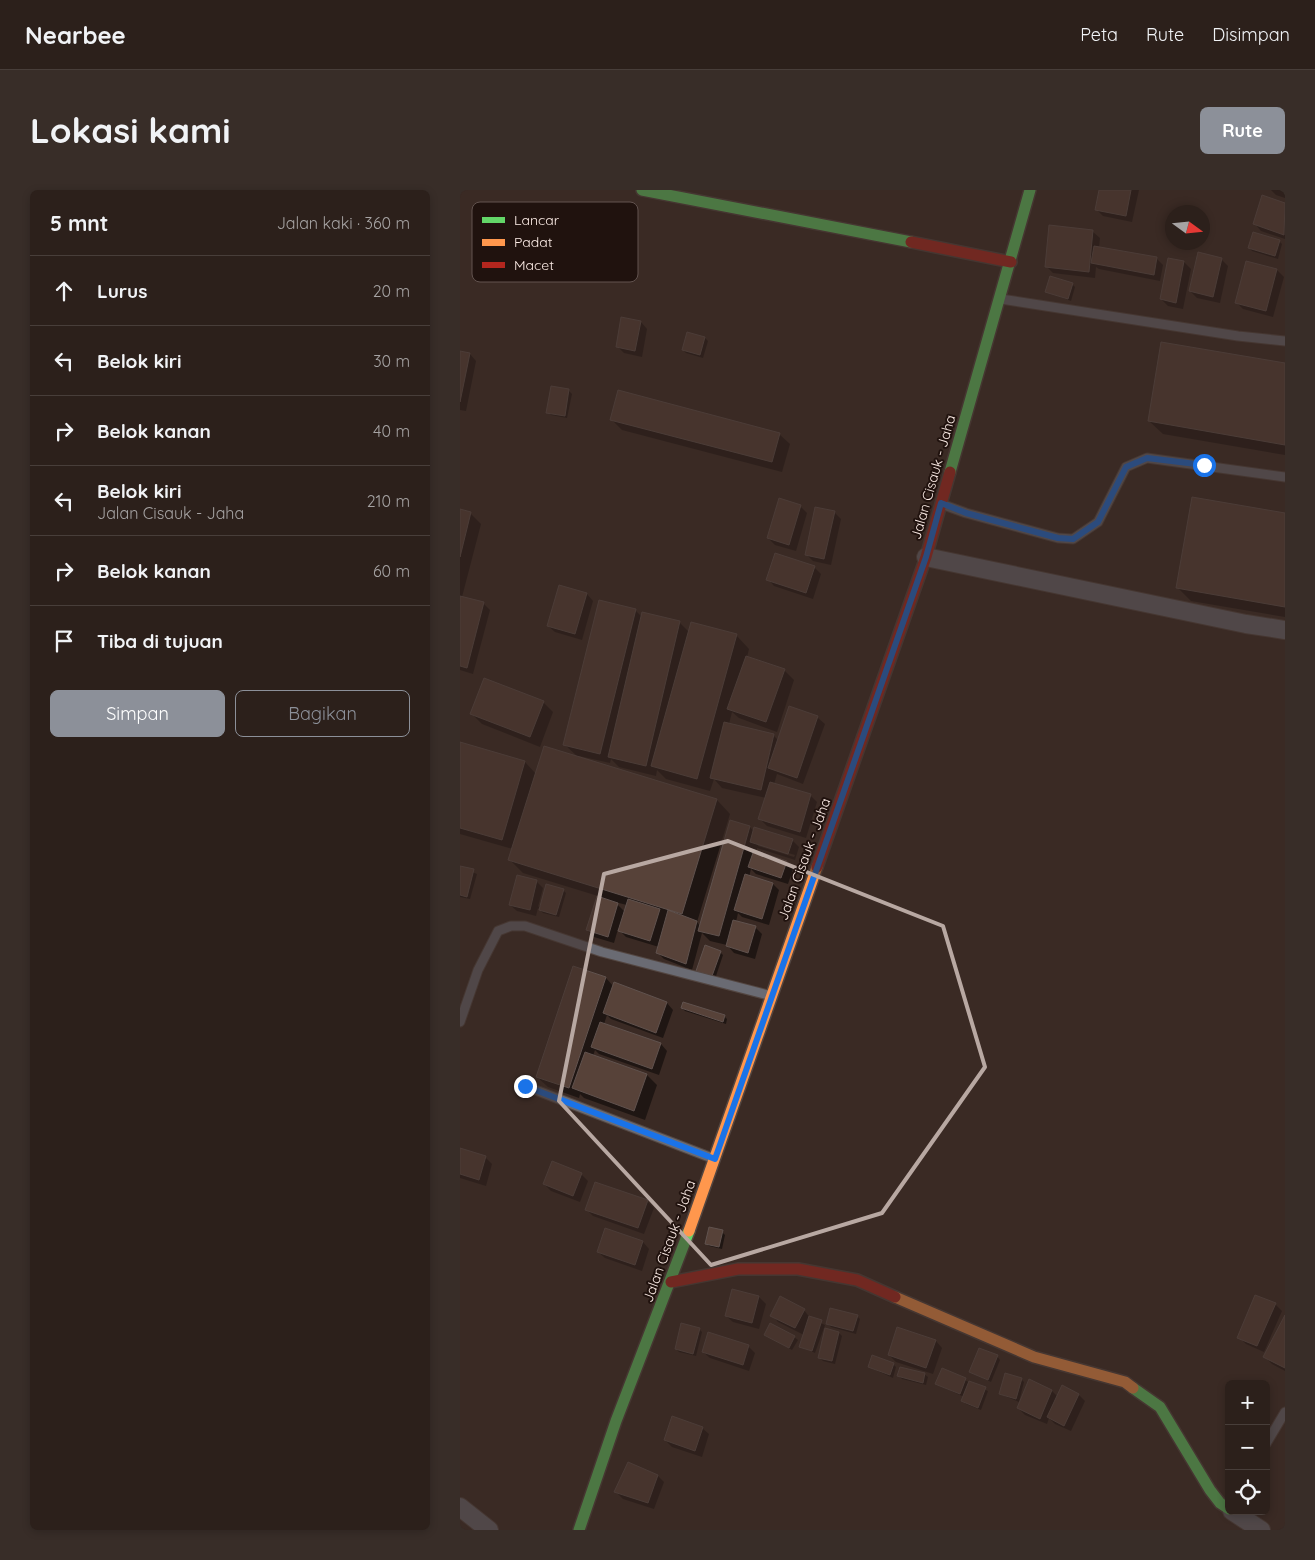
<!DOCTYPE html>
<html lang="id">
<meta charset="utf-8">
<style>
:root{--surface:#2c201b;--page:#382d28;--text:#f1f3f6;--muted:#a6a3a3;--line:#483e3a;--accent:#8c9099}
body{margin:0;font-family:Quicksand,sans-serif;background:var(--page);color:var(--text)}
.controls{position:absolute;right:15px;bottom:15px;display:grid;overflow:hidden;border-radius:8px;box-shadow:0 2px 8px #0003}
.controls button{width:45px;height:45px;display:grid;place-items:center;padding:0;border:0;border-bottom:1px solid var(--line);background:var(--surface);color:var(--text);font:25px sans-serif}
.compass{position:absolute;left:705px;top:15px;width:45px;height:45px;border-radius:50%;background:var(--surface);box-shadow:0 2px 8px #0003;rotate:105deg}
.stop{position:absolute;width:15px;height:15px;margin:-11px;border:4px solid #1a73e8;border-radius:50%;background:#fff}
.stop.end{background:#1a73e8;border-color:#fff;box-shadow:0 1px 5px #0008}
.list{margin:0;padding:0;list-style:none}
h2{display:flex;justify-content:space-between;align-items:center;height:65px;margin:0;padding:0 20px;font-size:21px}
h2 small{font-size:16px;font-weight:400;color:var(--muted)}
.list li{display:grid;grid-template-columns:32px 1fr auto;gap:15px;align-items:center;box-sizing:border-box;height:70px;padding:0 20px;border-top:1px solid var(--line)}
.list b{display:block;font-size:19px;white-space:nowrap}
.list p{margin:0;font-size:16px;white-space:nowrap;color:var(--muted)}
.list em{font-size:16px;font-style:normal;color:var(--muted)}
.actions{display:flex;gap:10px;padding:15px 20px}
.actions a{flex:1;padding:11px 0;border:1px solid var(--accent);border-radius:8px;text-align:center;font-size:18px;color:var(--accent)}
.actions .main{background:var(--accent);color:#fff}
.icon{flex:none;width:28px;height:28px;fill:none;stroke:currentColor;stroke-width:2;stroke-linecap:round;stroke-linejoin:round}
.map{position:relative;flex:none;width:825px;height:1340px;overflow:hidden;border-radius:8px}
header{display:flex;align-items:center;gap:30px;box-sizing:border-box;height:70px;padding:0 25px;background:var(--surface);border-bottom:1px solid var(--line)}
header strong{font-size:24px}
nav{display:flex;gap:28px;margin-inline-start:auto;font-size:18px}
.intro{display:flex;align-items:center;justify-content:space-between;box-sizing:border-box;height:120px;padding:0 30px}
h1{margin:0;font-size:35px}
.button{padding:12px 22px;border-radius:8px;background:var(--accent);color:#fff;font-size:18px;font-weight:700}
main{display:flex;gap:30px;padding:0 30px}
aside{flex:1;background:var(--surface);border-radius:8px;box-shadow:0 2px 8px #0003}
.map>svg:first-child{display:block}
.shadow{fill:#0007;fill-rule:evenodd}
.building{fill:#574239;stroke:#60524e}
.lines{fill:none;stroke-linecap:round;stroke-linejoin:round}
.lane-casing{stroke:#534641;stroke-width:11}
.street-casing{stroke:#534641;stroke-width:20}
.fast-casing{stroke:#534641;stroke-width:14}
.slow-casing{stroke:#534641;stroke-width:14}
.jam-casing{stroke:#534641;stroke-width:14}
.lane{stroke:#6a6b73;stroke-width:9}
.street{stroke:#6a6b73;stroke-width:18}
.fast{stroke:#63d668;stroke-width:11}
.slow{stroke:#ff974d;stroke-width:11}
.jam{stroke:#b3261e;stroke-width:11}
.route{stroke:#1a73e8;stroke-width:6}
.marked{fill:none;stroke:#b8a8a2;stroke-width:4;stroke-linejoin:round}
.labels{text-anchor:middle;stroke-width:4;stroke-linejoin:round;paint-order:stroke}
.street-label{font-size:14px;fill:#fcece6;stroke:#20120e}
.key{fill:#20120e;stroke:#62534f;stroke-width:1}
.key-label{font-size:14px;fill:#fcece6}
</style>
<header>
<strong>Nearbee</strong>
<nav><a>Peta</a><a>Rute</a><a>Disimpan</a></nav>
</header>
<div class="intro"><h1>Lokasi kami</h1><a class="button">Rute</a></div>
<main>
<aside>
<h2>5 mnt<small>Jalan kaki · 360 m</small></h2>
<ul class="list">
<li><svg class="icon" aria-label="ahead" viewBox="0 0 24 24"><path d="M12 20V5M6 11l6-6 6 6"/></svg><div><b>Lurus</b></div><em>20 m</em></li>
<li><svg class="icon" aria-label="left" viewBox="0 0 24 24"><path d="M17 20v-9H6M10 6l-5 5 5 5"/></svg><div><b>Belok kiri</b></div><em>30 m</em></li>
<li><svg class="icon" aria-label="right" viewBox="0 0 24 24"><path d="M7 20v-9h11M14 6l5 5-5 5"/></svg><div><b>Belok kanan</b></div><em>40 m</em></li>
<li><svg class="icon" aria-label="left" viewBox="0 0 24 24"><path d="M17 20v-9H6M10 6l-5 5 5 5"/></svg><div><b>Belok kiri</b><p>Jalan Cisauk - Jaha</p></div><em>210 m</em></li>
<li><svg class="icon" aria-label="right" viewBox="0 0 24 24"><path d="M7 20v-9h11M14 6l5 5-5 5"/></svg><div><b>Belok kanan</b></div><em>60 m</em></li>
<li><svg class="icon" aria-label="arrive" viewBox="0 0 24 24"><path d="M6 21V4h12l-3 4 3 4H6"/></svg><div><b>Tiba di tujuan</b></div></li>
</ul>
<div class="actions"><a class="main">Simpan</a><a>Bagikan</a></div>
</aside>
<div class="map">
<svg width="825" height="1340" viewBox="0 0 825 1340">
<rect width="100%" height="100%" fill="#3a2a24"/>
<path class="shadow" d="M640,0H679L672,32L643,26L636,19Z
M811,0H825V8L816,5Z
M803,7L825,14V49L801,41L795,34Z
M633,42L640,48L639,58L696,68L703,75L700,91L639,79L636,77L635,88L593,83L586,76Z
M819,51L822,54L818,69L792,61L789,57Z
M709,69L724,72L731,79L723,119L708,116L701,109Z
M761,69L768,76L760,113L737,108L730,101Z
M787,72L817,80L824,87L813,127L783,119L776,112Z
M612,94L615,97L611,111L586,101Z
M181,132L187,139L182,167L164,163L157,156Z
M245,148L248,151L243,168L226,163L223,160Z
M0,162L10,164L16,171L6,221L0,220Z
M825,174V265L703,244L689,231Z
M92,197L109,201L112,204L107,228L91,225L88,222Z
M152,230L319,244L330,254L322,282L162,240Z
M340,316L347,323L336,361L315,355L308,348Z
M0,321L10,323L21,334L2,407L23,413L30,420L13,484L0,480Z
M374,322L381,329L371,375L353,371L346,364Z
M825,324V427L731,411L717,397Z
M354,377L361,384L353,409L314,396L308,389Z
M127,404L133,411L122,450L95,442L88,436Z
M175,420L182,427L219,432L229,442L276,445L289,459L287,467L324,480L334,490L317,542L279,528L272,522L269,534L313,545L319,551L330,518L358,528L365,534L343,594L317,584L314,594L350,605L357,612L346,648L307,636L300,629L306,608L262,598L254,589L250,601L206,589L197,580L196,586L159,577L151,569L150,573L119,566L118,568L257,610L270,624L237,732L241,737L271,632L290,637L294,642L332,650L339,657L335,670L297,658L296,662L326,672L333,679L328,694L296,684L291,679L289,687L313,694L319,700L309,735L282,727L278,723L276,732L295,737L302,744L295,769L274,763L267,755L250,751L242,743L232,780L204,769L197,762L199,757L166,747L158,739L154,753L134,747L127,740L138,706L63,683L50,670L53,659L0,644V553L65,572L76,584L118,567L104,554ZM298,654L335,665L334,667L298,656ZM155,712L167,715L165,722Z
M83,512L93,522L80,557L22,534L12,524Z
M0,677L17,684L10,709L0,707Z
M76,691L83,698L78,717L103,700L106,703L99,727L83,723L78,718L76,726L57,721L50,715Z
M260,762L263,765L255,789L237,780Z
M114,778L146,788L154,797L155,794L207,813L213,820L203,848L151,829L147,825L144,834L201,854L207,861L199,885L139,864L135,860L133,866L187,885L197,895L185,930L124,908L120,904L119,908L88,897L77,887Z
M222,818L264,826L267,829L266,834L225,821Z
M0,959L25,967L32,974L26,996L0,988Z
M121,984L128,991L120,1012L91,1001L84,994Z
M187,1011L194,1018L184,1044L133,1026L126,1019Z
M262,1042L265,1045L262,1059L249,1056L246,1053Z
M183,1052L189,1059L182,1081L145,1068L138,1062Z
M273,1100L299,1107L306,1114L299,1139L273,1132L266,1126Z
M815,1114L822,1121L804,1162L786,1154L779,1147Z
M344,1120L350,1128L365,1135L355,1163L340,1156L344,1145L318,1132L312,1125Z
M397,1126L400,1129L396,1144L371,1137L368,1134Z
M825,1128V1181L812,1174L805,1167Z
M239,1139L242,1142L236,1166L219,1162L216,1159Z
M438,1139L476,1151L482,1158L473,1184L436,1172L429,1165Z
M379,1143L382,1146L375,1174L363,1171L360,1168Z
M305,1145L334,1147L338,1150L332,1160Z
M288,1156L295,1163L289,1181L250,1168L243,1162Z
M537,1166L540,1170L531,1192L511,1182Z
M433,1174L436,1177L433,1188L409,1177Z
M483,1180L528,1201L521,1220L506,1214L503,1211L504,1207L477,1194Z
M464,1184L468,1187L466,1195L442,1189L439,1186Z
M561,1189L564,1192L559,1212L540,1204Z
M570,1191L592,1201L598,1207L619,1205L625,1211L611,1241L595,1234L589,1228L587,1234L565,1225L558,1218Z
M242,1238L249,1244L242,1267L212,1257L205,1250Z
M198,1286L204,1292L194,1319L163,1309L156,1302Z"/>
<path class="building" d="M639,0H671L666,26L635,20Z
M802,5L825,13L824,45L793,34Z
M589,35L633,40L629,82L585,77Z
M793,42L820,50L815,66L788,58Z
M634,56L697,67L694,85L631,73Z
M738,62L762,68L753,107L729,101Z
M708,68L724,71L716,113L700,109Z
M786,71L817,79L806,121L775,113Z
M590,86L613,93L608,109L585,102Z
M161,127L181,131L175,161L156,157Z
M227,142L245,147L240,165L222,160Z
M701,152L825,173V255L688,231Z
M0,161L10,163L0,212Z
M91,196L109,199L105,226L86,223Z
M158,200L320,243L312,272L150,230Z
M732,307L825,323V417L716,398Z
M319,308L341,315L329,355L307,348Z
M355,317L375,321L364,369L345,365Z
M0,319L11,322L0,367Z
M315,363L355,376L346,403L306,390Z
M99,395L127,403L115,444L87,436Z
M0,406L24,412L7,478L0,476Z
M139,410L176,419L140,564L103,555Z
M182,422L220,431L186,576L148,567Z
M231,432L277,444L237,589L191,576Z
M286,466L325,479L306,532L267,519Z
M24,488L84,511L70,547L10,524Z
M329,516L358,526L337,588L308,578Z
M264,532L314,544L301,600L250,588Z
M0,552L65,571L42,650L0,638Z
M84,556L257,609L222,724L48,670Z
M310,592L351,604L340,642L298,629Z
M270,630L290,636L259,746L238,741Z
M294,637L333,649L328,664L290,652Z
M294,660L327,671L321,688L288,677Z
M0,676L14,679L7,707L0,705Z
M285,684L313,693L302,729L274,720Z
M57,685L77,690L70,720L49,715Z
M86,694L104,699L96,725L79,720Z
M137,706L158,713L148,747L126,740Z
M168,709L200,719L190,751L158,741Z
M208,720L237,731L226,774L196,763Z
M273,730L296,736L288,763L266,756Z
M245,755L261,761L252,786L236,781Z
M113,776L146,787L109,898L76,887Z
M154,792L207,812L196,843L143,823Z
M223,812L265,825L263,832L221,818Z
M140,832L201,853L192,879L131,857Z
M125,862L187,884L174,921L112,898Z
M0,958L26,966L19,990L0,984Z
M92,971L122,983L113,1006L83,994Z
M135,992L188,1010L178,1038L125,1020Z
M249,1037L263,1040L259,1057L245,1054Z
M145,1038L183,1051L175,1075L137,1062Z
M272,1099L299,1106L292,1133L265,1126Z
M795,1105L816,1113L797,1156L777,1148Z
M320,1106L345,1119L335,1138L310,1126Z
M370,1118L398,1125L393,1141L366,1134Z
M825,1125V1178L803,1167Z
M349,1126L362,1130L352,1161L339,1157Z
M221,1133L240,1138L233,1164L215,1159Z
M310,1133L335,1146L329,1158L304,1145Z
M437,1137L476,1150L466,1178L428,1165Z
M365,1138L379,1142L372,1171L358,1168Z
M248,1142L289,1155L283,1175L242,1162Z
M519,1158L538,1165L528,1190L509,1182Z
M412,1165L434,1173L430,1185L408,1177Z
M440,1177L465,1183L463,1193L437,1186Z
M482,1178L506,1188L500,1204L475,1194Z
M545,1183L562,1188L556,1209L539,1204Z
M569,1189L592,1200L580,1229L557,1218Z
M509,1191L526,1197L518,1218L501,1211Z
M602,1195L619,1204L604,1236L587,1227Z
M212,1226L243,1237L235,1261L204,1250Z
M168,1272L198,1285L188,1313L154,1302Z"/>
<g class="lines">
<defs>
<path id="lane" d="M541,109L778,146L825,151
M484,315L506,323L598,348L613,349L638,332L666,277L687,268L825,287
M0,832L18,780L38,741L51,736H65L142,762L308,805
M65,896L252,968
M806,1254L825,1222"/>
<path id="street" d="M466,367L786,434L825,440
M0,1317L29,1340
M772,1321L801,1340"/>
<path id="fast" d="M182,0L451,52
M490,282L570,0
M673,1198L700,1217L750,1300L760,1313L769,1319
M119,1340L156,1231L229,1041"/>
<path id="slow" d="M229,1041L357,677
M435,1107L574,1167L665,1192L673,1198"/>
<path id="jam" d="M451,52L551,72
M357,677L466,367L490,282
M211,1092L278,1079H338L397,1090L435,1107"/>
</defs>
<use href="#lane" class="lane-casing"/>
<use href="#street" class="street-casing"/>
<use href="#fast" class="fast-casing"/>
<use href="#slow" class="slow-casing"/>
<use href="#jam" class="jam-casing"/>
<use href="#lane" class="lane"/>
<use href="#street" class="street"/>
<use href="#fast" class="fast"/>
<use href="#slow" class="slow"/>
<use href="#jam" class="jam"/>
</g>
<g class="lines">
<path class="route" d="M65,896L255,969L466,367L481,313L506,323L598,348L613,349L638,332L666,277L687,268L744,275"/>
</g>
<path d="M0 0H825V1340H0ZM268,651L483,736L525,877L422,1023L251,1075L99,911L144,684Z" fill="#3a2a24" fill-opacity=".55" fill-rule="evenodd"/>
<path class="marked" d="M268,651L483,736L525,877L422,1023L251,1075L99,911L144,684Z"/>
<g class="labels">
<g class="street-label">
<text transform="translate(473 287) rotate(-74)" y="5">Jalan Cisauk - Jaha</text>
<text transform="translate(344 669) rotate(-70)" y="5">Jalan Cisauk - Jaha</text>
<text transform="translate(209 1051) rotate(-70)" y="5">Jalan Cisauk - Jaha</text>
</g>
</g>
<rect x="12" y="12" width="166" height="80" rx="8" class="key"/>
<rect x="22" y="27" width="23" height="6" fill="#63d668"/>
<rect x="22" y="49" width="23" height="7" fill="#ff974d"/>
<rect x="22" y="72" width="23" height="6" fill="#b3261e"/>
<g class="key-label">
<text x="54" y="35">Lancar</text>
<text x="54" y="57">Padat</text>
<text x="54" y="80">Macet</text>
</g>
</svg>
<div class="controls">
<button>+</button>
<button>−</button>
<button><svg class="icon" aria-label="locate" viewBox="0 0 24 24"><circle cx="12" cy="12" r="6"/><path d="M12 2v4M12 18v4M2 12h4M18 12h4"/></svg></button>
</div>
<svg class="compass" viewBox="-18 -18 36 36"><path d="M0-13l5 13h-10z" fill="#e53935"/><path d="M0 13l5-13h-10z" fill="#a6a3a3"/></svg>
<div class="stop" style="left:744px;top:275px"></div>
<div class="stop end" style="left:65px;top:896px"></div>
</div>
</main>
